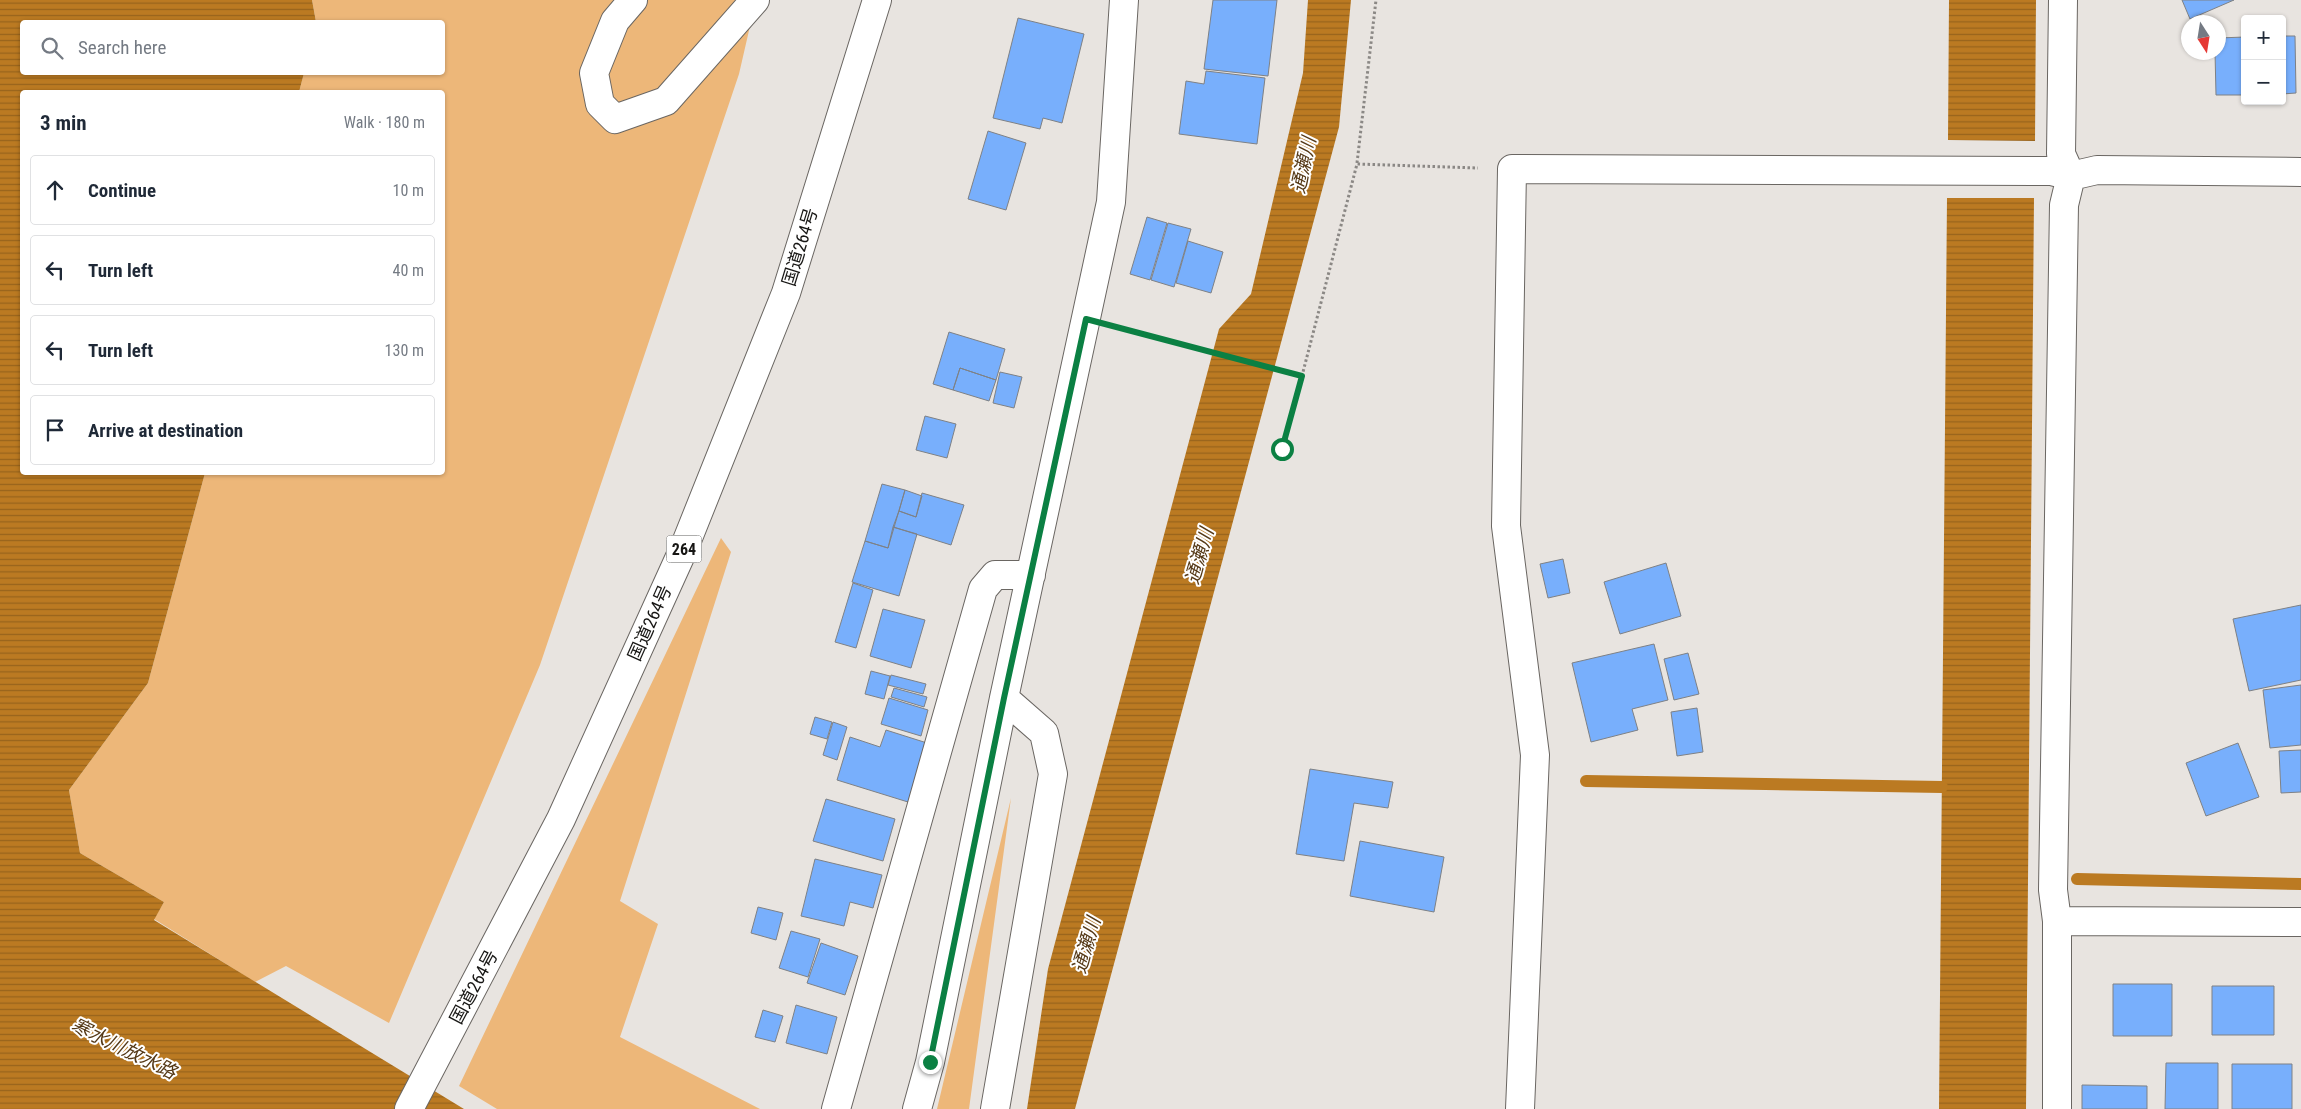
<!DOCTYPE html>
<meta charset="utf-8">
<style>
:root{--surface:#fff;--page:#f6f6f7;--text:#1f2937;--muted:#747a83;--line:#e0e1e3}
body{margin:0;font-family:"Roboto Condensed","Noto Sans JP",sans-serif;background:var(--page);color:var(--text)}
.controls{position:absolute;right:15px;top:15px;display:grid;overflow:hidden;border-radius:5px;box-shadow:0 1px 4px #0004}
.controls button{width:45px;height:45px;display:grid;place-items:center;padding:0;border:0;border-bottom:1px solid var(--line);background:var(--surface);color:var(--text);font:25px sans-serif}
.compass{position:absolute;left:2181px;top:15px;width:45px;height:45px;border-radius:50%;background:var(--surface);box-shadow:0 1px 4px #0004;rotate:168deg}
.stop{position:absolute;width:15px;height:15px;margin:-11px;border:4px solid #0b8043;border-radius:50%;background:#fff}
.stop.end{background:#0b8043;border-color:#fff;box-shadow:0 1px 5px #0008}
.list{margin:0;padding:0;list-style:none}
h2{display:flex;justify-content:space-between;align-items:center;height:65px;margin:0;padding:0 20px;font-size:21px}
h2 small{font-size:16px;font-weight:400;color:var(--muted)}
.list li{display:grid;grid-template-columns:32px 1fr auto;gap:15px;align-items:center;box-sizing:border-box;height:70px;margin:0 10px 10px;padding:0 10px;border:1px solid var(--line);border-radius:5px}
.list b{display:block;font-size:19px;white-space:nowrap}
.list em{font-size:16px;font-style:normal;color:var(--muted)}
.icon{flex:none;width:28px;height:28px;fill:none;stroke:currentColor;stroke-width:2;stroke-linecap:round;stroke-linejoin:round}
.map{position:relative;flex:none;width:2301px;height:1109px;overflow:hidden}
.search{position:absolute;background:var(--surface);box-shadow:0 1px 4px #0004;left:20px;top:20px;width:425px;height:55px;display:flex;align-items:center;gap:12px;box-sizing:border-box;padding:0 18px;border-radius:5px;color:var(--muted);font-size:19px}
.panel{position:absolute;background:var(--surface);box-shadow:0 1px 4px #0004;left:20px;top:90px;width:425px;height:385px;border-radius:5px}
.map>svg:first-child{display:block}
.green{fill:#edb779}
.water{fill:url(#water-rules)}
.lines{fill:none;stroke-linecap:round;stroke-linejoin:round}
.stream{stroke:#bb7a22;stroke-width:12}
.building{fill:#78affc;stroke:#7e8185}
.minor-casing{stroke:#6a6662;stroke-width:30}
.highway-casing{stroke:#6a6662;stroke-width:30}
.path{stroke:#8b8885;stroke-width:3;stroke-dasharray:2.5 2.5;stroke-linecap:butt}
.minor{stroke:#fff;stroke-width:28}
.highway{stroke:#fff;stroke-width:28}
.route{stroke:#0b8043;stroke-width:6}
.labels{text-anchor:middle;stroke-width:4;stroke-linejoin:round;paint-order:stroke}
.shield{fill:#fff;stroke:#5d5c5a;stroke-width:1}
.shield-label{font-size:16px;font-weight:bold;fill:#171614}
.street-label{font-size:18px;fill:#171614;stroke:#fff}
.water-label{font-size:19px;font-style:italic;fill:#553917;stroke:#fff}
</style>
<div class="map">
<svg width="2301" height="1109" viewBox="0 0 2301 1109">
<defs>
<pattern id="water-rules" width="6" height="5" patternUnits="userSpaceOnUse" patternTransform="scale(1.25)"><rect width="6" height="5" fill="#bb7a22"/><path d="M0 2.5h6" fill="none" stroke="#97631c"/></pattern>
</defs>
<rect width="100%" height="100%" fill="#e8e4e0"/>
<path class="green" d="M312,0H756L739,74L540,665L389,1023L286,966L255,982L154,919L164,902L80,853L69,790L148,683L205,473L442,472V92H299L304,73L442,72V22H316Z
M721,538L731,552L620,901L658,924L620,1037L760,1109H497L459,1086Z
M1011,798L969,1109H937Z"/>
<path class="water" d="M0,0H312L316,22H22V72L304,73L299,92H22V472L205,473L148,683L69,790L80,853L164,902L154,920L464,1109H0Z
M1308,0H1351L1339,127L1075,1109H1027L1048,969L1219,329L1251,294L1303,73Z
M1949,0H2036L2035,141L1948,140Z
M1947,198H2034L2026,1109H1939Z"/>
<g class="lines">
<path class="stream" d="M1586,781L1942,787
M2077,879L2301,884"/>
</g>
<path class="building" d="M1213,0H1277L1268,76L1204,69Z
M2182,0H2234L2190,19Z
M1018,18L1084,34L1062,123L1043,118L1040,129L993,118Z
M2282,36H2295L2296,93L2282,94Z
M2245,37V95H2216L2215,52H2218V38Z
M1206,71L1265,78L1257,144L1179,134L1186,81L1204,84Z
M988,131L1026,143L1006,210L968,199Z
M1147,217L1167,223L1150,280L1130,274Z
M1168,223L1191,229L1174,287L1151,280Z
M1188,241L1223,252L1211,293L1176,283Z
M949,332L1005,349L996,380L960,368L953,390L933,384Z
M960,368L996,380L989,401L953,390Z
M1000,372L1022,377L1014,408L993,403Z
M925,416L956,424L947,458L916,450Z
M882,484L905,490L888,548L865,541Z
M905,490L922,496L916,517L899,511Z
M922,493L964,505L951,545L893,527L899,511L916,517Z
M893,527L917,534L899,596L852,582L865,541L888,548Z
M1563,559L1570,593L1548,598L1540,564Z
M1666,563L1681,616L1620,634L1604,582Z
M853,583L873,590L856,648L835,642Z
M2301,605V680L2249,691L2233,619Z
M883,609L925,620L911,668L870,656Z
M1654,644L1668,700L1632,709L1638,730L1591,742L1572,663Z
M1688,653L1699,694L1674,700L1664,659Z
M871,671L890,676L884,699L865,694Z
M891,675L926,684L923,694L888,685Z
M2301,685V745L2270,748L2263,690Z
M894,688L927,697L924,707L891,697Z
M889,698L928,710L921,736L881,724Z
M1697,708L1703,752L1677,756L1671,712Z
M815,717L832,722L827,739L810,734Z
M833,722L847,727L837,760L823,755Z
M886,730L927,743L908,802L837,780L850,737L880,747Z
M2238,743L2259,797L2206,816L2186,763Z
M2301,750V792L2281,793L2279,751Z
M1310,769L1393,782L1388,808L1354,803L1344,861L1296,854Z
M826,799L895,819L883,861L813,841Z
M1360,841L1444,857L1434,912L1350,896Z
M815,859L882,875L873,908L850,902L844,926L801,916Z
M758,907L783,913L776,940L751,933Z
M791,931L820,939L808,977L779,968Z
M821,943L858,956L845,995L807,983Z
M2113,984H2172V1036H2113Z
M2212,986H2274V1035H2212Z
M796,1005L837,1017L827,1054L786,1043Z
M763,1010L783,1016L775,1042L755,1037Z
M2166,1063H2218V1109H2165Z
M2232,1064H2292V1109H2232Z
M2082,1085L2147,1086V1109H2082Z"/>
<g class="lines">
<defs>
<path id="minor" d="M633,0L615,21L594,73L600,104L615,119L666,101L755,0
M2057,921L2301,922
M836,1109L983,589L995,575H1031
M917,1109L930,1062L1004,698L1111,202L1124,0
M995,1109L1053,774L1044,733L1004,698
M1520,1109L1535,755L1506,526L1512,169L2051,171L2071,176L2097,170L2301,172
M2057,1109V921L2053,890L2064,205L2071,176L2061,154L2063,0"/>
<path id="highway" d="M409,1109L561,819L684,548L786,293L877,0"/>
</defs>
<use href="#minor" class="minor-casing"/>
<use href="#highway" class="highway-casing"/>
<path class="path" d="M1357,163L1376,0
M1120,328L1301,376
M1283,449L1357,164L1478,168"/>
<use href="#minor" class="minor"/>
<use href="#highway" class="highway"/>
</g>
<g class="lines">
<path class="route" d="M930,1062L1004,698L1086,319L1302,376L1282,449"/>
</g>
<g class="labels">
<rect class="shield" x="666.5" y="535.5" width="35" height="27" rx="4"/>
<g class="shield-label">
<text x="684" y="555">264</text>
</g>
<g class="street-label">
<text transform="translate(800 247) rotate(-73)" y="6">国道264号</text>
<text transform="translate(650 623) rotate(-66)" y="6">国道264号</text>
<text transform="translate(474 987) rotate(-62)" y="6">国道264号</text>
</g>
<g class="water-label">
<text transform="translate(1303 165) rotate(-78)" y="7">通瀬川</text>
<text transform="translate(1199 556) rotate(-74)" y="7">通瀬川</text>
<text transform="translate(1086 945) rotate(-74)" y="7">通瀬川</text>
<text transform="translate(124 1048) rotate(26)" y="7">寒水川放水路</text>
</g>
</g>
</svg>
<div class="controls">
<button>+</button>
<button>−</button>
</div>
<svg class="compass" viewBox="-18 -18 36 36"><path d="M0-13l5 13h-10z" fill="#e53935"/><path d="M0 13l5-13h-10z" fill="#747a83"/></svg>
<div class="stop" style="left:1282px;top:449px"></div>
<div class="stop end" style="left:930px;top:1062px"></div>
<div class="search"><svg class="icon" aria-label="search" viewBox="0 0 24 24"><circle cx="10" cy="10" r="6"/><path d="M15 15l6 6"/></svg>Search here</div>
<section class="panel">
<h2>3 min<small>Walk · 180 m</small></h2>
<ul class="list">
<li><svg class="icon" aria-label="ahead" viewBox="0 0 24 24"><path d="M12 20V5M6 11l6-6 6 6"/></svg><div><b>Continue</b></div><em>10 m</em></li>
<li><svg class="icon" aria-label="left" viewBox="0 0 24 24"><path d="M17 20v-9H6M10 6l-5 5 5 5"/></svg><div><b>Turn left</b></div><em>40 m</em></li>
<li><svg class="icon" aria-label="left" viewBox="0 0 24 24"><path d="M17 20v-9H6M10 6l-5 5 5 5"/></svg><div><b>Turn left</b></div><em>130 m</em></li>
<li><svg class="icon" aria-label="arrive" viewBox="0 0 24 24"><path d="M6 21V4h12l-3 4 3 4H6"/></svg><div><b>Arrive at destination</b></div></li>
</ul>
</section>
</div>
